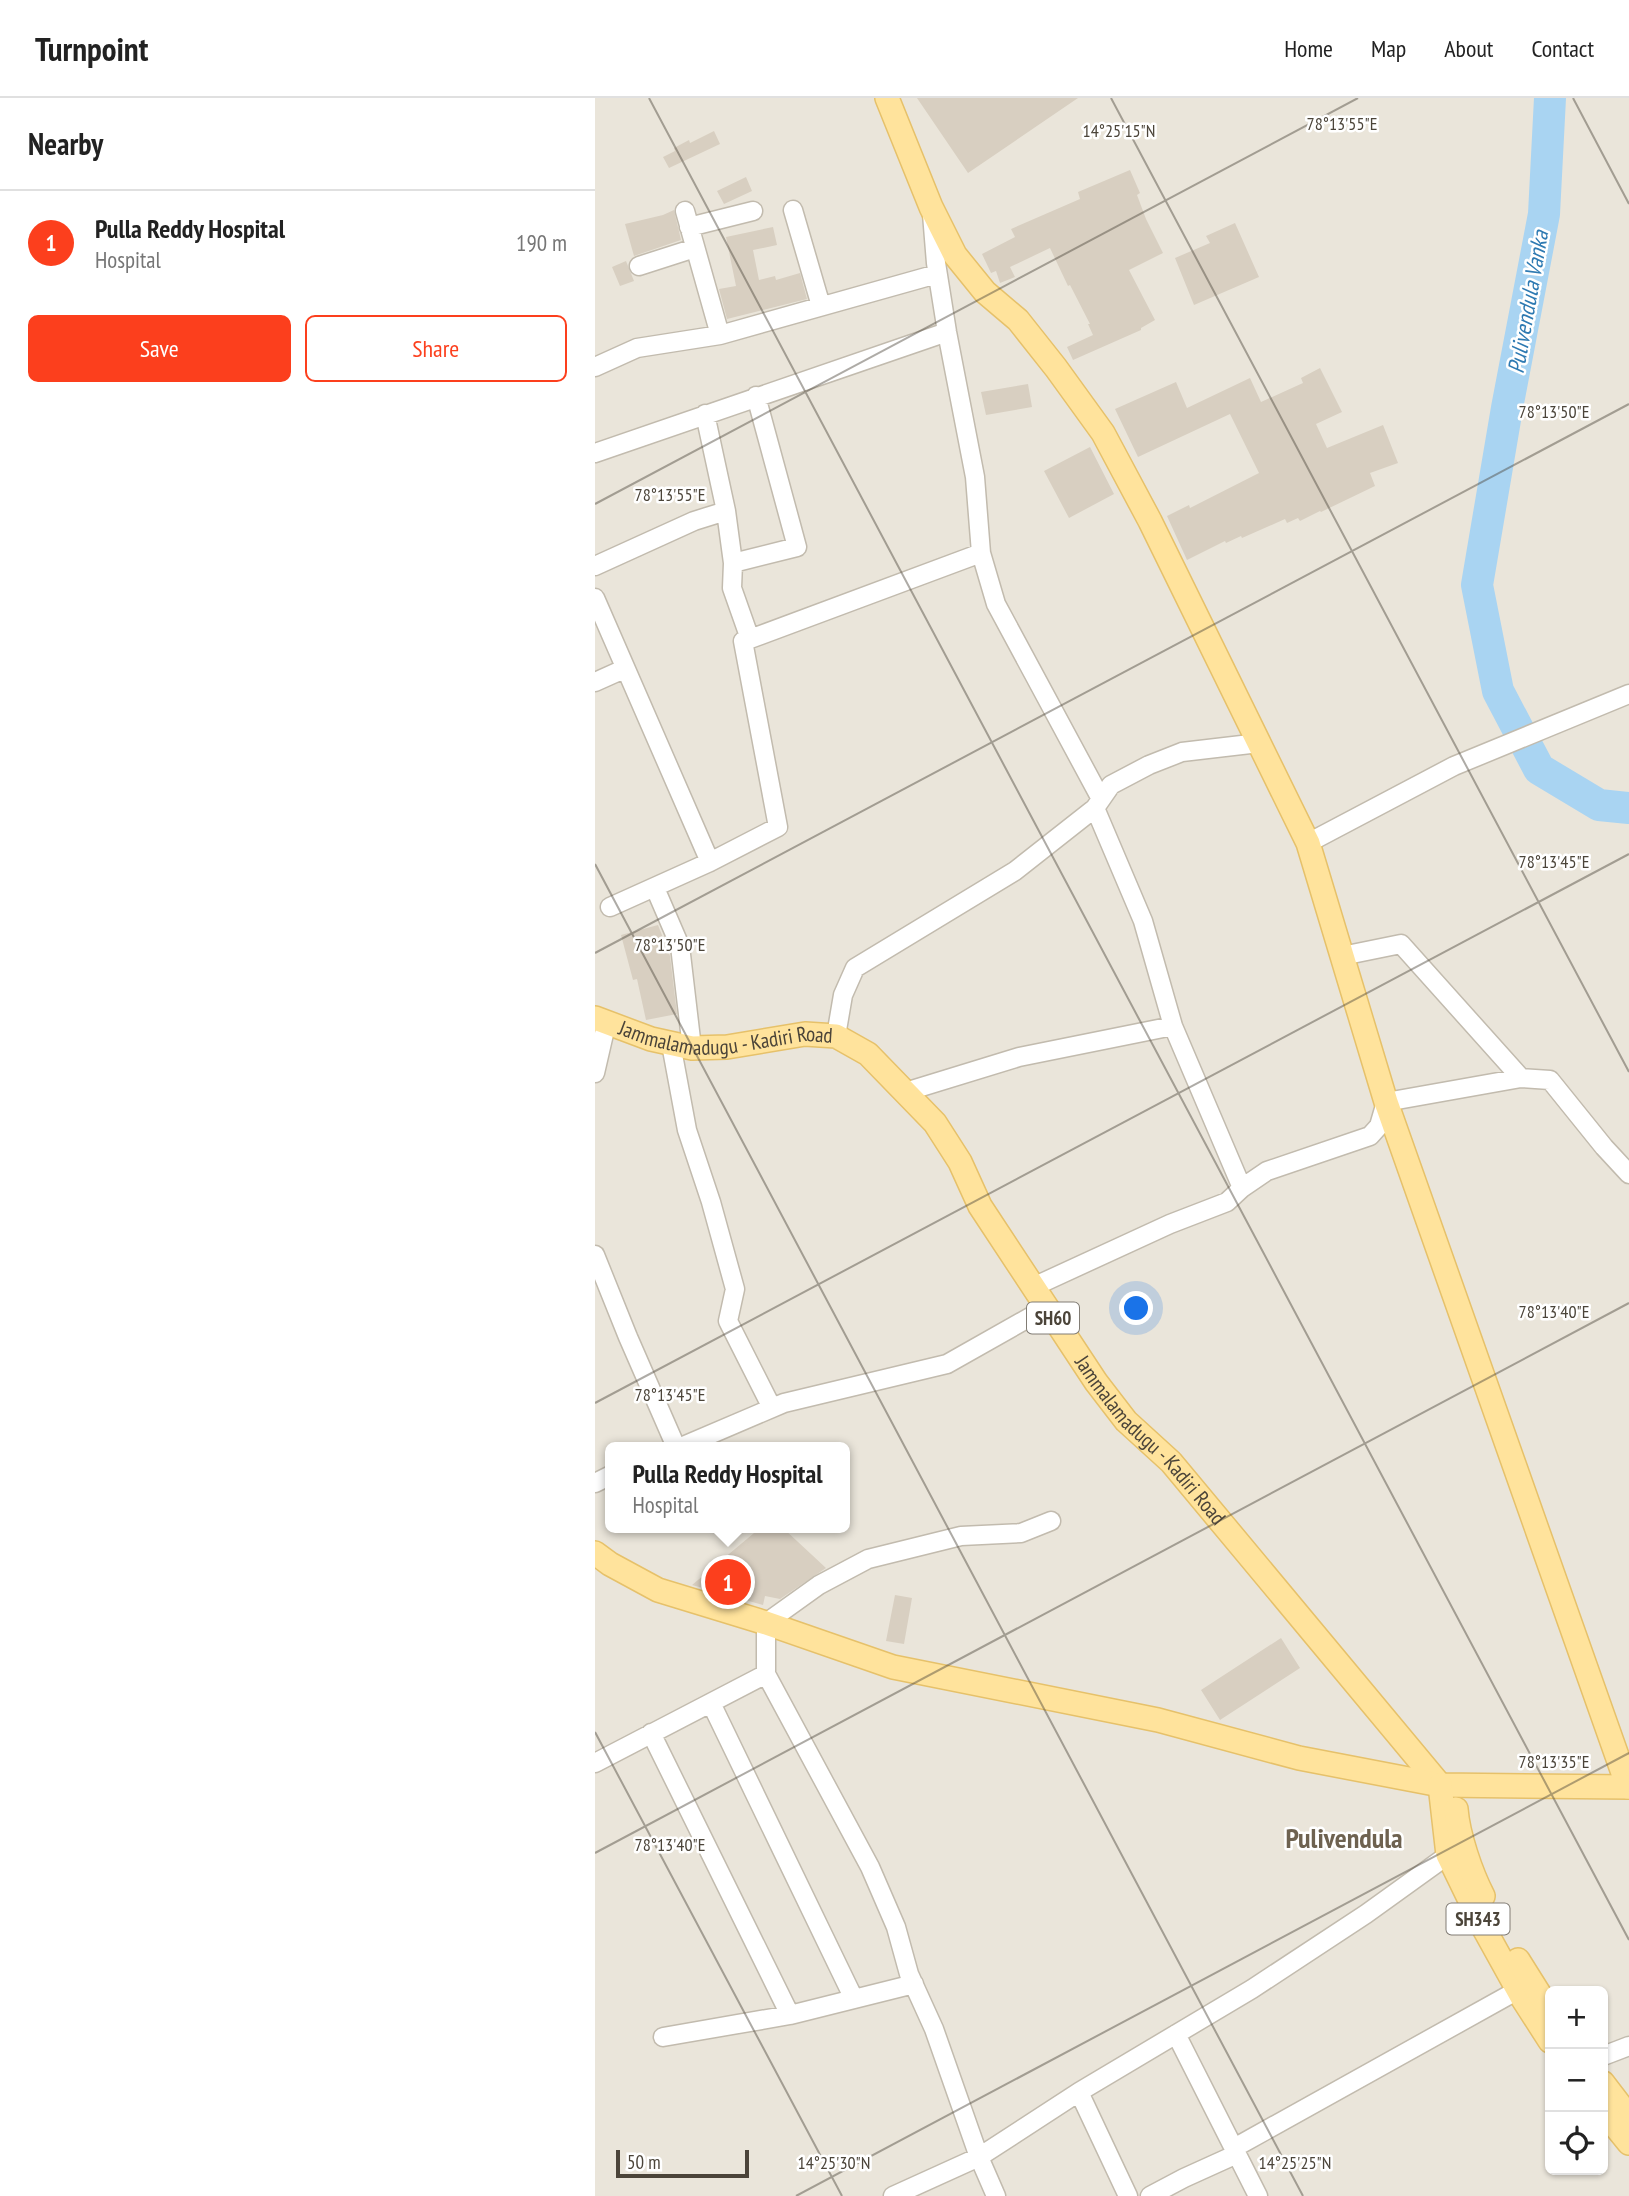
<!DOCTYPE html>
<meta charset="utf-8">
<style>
:root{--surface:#fff;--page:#f2f2f2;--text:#222;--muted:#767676;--line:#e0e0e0;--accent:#fc3f1d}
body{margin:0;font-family:"PT Sans Narrow",sans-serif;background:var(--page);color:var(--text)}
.controls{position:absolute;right:21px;bottom:21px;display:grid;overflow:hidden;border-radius:10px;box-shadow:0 2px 5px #0004}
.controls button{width:63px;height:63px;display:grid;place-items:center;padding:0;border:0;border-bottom:2px solid var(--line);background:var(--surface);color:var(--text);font:35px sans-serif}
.scale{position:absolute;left:21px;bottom:18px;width:133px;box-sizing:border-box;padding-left:7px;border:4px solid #4b4439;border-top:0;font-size:19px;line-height:24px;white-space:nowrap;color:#4b4439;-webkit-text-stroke:5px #fff;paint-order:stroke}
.you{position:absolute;left:542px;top:1211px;width:24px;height:24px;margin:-18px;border:5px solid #fff;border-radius:50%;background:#1a73e8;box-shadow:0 0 0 10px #1a73e833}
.badge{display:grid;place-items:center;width:46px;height:46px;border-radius:50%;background:var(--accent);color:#fff;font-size:23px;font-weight:700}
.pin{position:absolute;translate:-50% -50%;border:4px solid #fff;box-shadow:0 2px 7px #0006}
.popup{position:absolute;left:10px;top:1344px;width:245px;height:91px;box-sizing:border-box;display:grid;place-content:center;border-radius:10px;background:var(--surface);filter:drop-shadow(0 2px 5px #0005);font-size:23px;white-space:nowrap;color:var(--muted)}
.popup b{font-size:26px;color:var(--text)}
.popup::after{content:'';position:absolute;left:50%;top:100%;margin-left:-14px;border:14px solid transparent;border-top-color:var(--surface)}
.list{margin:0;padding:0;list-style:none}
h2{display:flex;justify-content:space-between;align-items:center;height:91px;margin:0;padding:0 28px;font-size:30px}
h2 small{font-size:23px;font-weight:400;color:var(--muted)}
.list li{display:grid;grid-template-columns:46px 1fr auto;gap:21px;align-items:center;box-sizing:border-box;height:105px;padding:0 28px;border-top:2px solid var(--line)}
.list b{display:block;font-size:26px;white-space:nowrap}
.list p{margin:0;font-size:23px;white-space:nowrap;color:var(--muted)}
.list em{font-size:23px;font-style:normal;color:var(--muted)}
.actions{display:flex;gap:14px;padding:21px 28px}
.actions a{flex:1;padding:16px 0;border:2px solid var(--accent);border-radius:10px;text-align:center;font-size:24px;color:var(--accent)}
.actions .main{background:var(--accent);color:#fff}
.icon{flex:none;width:38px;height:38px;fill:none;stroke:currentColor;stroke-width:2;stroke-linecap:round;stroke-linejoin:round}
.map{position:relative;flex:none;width:1034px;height:2098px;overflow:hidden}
header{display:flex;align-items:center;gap:42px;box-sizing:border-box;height:98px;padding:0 35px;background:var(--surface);border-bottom:2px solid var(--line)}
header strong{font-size:33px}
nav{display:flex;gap:38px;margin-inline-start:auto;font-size:24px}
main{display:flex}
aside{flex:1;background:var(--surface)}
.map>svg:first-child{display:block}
.residential{fill:#eae5da;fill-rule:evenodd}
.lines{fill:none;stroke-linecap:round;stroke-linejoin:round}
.river{stroke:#a9d4f2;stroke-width:32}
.building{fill:#d8cfc1}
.minor-casing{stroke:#c2bbae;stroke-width:21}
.major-casing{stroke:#e6c16a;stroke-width:26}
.minor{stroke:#fff;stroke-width:18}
.major{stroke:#ffe39c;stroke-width:23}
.ticks{fill:none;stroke:#4b4439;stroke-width:2;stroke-opacity:0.45}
.labels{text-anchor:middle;stroke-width:5;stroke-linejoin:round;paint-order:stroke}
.shield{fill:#fff;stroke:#817c74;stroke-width:2}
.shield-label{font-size:19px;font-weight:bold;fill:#4b4439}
.street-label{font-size:21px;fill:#4b4439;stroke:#fff}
.water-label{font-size:23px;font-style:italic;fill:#2e7ab2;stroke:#fff}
.district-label{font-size:28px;font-weight:bold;fill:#6e6250;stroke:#fff}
.ticks-label{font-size:18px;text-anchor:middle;fill:#4b4439;stroke:#fff;stroke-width:5;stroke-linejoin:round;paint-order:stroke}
</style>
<header>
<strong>Turnpoint</strong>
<nav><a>Home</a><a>Map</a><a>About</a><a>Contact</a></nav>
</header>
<main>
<aside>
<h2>Nearby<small></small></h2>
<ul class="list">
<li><span class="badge">1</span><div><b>Pulla Reddy Hospital</b><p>Hospital</p></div><em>190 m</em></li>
</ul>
<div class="actions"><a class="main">Save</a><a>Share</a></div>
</aside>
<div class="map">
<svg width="1034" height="2098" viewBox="0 0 1034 2098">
<rect width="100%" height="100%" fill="#f6f3ec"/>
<path class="residential" d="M0,0H1034V2098H0ZM16,1349H250V1430H16ZM955,1893H1008V2072H955Z"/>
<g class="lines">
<path class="river" d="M955,0L949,116L912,310L882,487L903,593L944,671L1004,707L1034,710"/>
</g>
<path class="building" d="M322,0H483L373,75Z
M119,33L125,46L74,70L68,59L80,53L79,50L94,42L95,45Z
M535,72L545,95L542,97L551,121L568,155L534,172L560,222L546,230V232L478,262L472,249L498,237L493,226H495L475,187L473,188L455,150L415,169L420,179L405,185L401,173L396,175L387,156L420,139L416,131L485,101L483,94Z
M151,79L157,93L129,106L122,93Z
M79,112L86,142L39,158L30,126L68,117Z
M640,125L664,179L599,207L580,160L615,145L611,138Z
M178,129L182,147L158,152L164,182L180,178L181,182L205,175L212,201L132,221L124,191L141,188L131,139Z
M31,163L39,183L25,188L17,169Z
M725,270L747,314L721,326L732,350L788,327L803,365L775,375L780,388L726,414L725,413L705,423L703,420L692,425L690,421L647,440L646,438L631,445L630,443L592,462L572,418L594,407L595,410L664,375L635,316L543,359L520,311L581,284L592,310L655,280L666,304L708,285L706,280Z
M433,286L437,309L391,317L386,294Z
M495,349L519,396L474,420L449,373Z
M63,827L75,858L82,916L51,922L42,881L38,882L26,837Z
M165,1430H188L231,1470L185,1501L170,1498L168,1507L97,1487Z
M300,1497L317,1500L309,1546L291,1543Z
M686,1540L705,1570L625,1622L606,1592Z"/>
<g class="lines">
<defs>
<path id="minor" d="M198,112L226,208
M90,113L125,237
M337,116L341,165L352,234L380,379L386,455L401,506L506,701
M94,129L158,113
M44,168L100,150
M0,269L42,250L125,237L342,176
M0,355L352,234
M138,465L202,449L161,298
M0,468L99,423L131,413
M0,500L115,764
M155,541L386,455
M0,584L29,571
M500,710L548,823L578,928L647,1090
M713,745L859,668L1034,596
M60,790L85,848L97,950
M15,809L115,764L183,729L148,543L155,541L137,490L138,465L131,413L110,316
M747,858L806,846L926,980
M241,938L248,897L260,870L420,773L500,710L516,687L554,667L587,654L664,645
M76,946L92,1032L116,1104L140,1191L133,1223L177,1310
M0,975L12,923
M310,994L424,959L578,928
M0,1157L33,1239L81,1349
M438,1189L575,1126L632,1104L647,1090L672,1073L775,1038L784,1028L791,1004L926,980L955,982L1009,1049L1034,1076
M86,1349L189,1305L352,1266L451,1210
M0,1385L16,1377
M116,1605L259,1901
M56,1635L195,1917
M0,1665L171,1576
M581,1936L663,2098
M68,1939L195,1917L319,1886
M1008,1958L1034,1948
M484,1994L533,2098
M639,2050L923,1892
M298,2098L384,2059L484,1994L657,1891L771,1816L853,1757
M401,2098L384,2059L339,1931L314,1876L301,1829L275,1769L171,1576V1525L224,1487L273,1461L366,1438L426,1435L456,1423
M555,2098L589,2080L642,2056"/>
<g id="major">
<path d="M292,0L336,109L360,157L390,194L423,222L461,270L508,335L555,423L713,745L791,1004L1033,1689"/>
<path id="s1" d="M0,920L56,941L97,950L132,949L210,936L241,938L273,956L340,1025L365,1064L385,1108L501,1284L531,1323L576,1364L845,1687"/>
<path d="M0,1455L15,1466L63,1492L171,1525L298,1569L563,1622L704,1660L845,1687L1034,1689"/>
<path d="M845,1687L853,1757L887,1827L928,1901L955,1943"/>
<path d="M861,1711C863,1737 876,1775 888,1798"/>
<path d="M923,1862L955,1913"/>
<path d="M1008,1985L1034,2019"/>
<path d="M1008,2013L1034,2045"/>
</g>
</defs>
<use href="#minor" class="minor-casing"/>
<use href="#major" class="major-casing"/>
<use href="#minor" class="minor"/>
<use href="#major" class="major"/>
</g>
<path class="ticks" d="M54,0L1034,1842M516,0L1034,974M978,0L1034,106M0,406L763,0M0,766L708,2098M0,855L1034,306M0,1305L1034,756M0,1634L247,2098M0,1755L1034,1205M201,2098L1034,1655"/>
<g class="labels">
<g class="shield">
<rect x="432" y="1204.5" width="52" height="31" rx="5"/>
<rect x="851.5" y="1805.5" width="63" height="31" rx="5"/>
</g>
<g class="shield-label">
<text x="458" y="1227">SH60</text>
<text x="883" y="1828">SH343</text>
</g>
<g class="street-label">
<text dy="7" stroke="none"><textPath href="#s1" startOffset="135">Jammalamadugu - Kadiri Road</textPath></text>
<text dy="7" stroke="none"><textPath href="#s1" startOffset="765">Jammalamadugu - Kadiri Road</textPath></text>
</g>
<g class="water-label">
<text transform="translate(933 204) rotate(-80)" y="8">Pulivendula Vanka</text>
</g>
<g class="district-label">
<text x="749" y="1750">Pulivendula</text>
</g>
</g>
<g class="ticks-label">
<text x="747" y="32">78°13'55"E</text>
<text x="524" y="39">14°25'15"N</text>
<text x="959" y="320">78°13'50"E</text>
<text x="75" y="403">78°13'55"E</text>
<text x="959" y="770">78°13'45"E</text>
<text x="75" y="853">78°13'50"E</text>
<text x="959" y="1220">78°13'40"E</text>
<text x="75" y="1303">78°13'45"E</text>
<text x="959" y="1670">78°13'35"E</text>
<text x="75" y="1753">78°13'40"E</text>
<text x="239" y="2071">14°25'30"N</text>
<text x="700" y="2071">14°25'25"N</text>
</g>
</svg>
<div class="controls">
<button>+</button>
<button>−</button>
<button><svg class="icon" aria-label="locate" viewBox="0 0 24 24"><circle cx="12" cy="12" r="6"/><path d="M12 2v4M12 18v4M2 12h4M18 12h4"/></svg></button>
</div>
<div class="scale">50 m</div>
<div class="you"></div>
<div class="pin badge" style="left:133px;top:1484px">1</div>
<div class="popup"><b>Pulla Reddy Hospital</b>Hospital</div>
</div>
</main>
